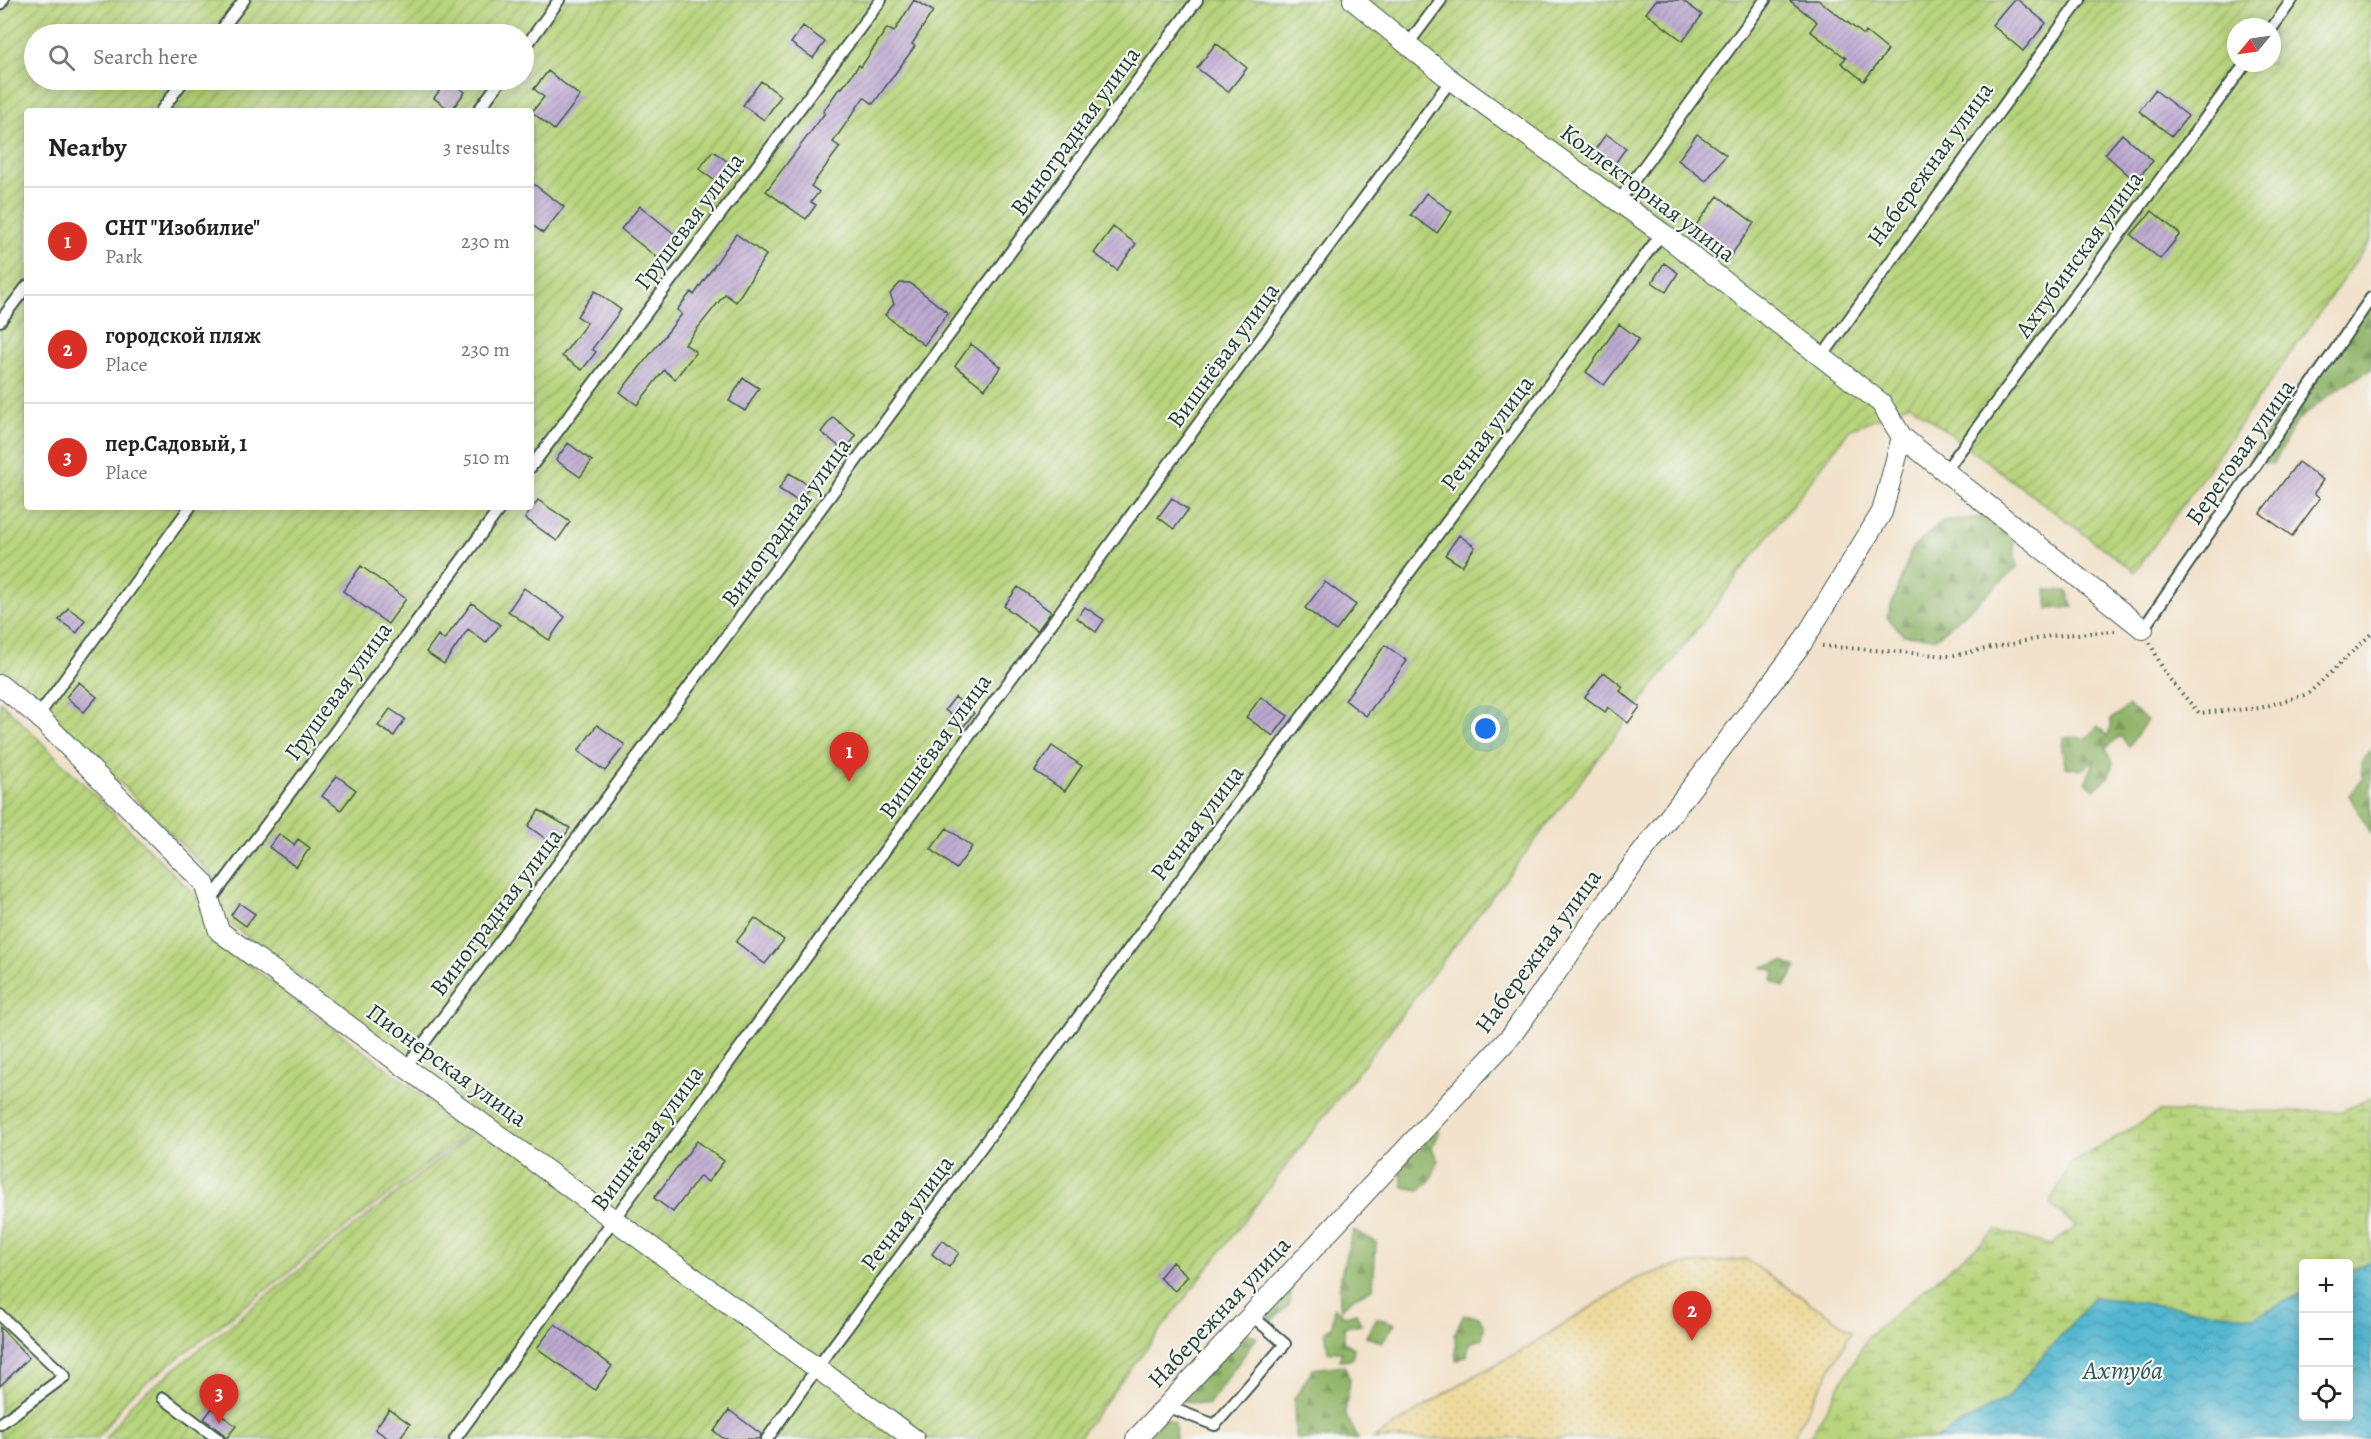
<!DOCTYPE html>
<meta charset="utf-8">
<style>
:root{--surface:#fff;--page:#f6f6f6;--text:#222;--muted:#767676;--line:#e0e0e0;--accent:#d93025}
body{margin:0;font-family:Alegreya,serif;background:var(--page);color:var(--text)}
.controls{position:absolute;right:18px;bottom:18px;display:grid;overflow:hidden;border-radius:6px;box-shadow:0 3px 15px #0003}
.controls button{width:54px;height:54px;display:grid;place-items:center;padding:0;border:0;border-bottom:2px solid var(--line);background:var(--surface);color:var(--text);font:30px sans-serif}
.compass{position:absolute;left:2227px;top:18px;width:54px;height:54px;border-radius:50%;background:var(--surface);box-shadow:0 3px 15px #0003;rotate:241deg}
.you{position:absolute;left:1486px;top:729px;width:21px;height:21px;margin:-15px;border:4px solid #fff;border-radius:50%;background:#1a73e8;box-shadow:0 0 0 9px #1a73e833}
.badge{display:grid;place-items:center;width:39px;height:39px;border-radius:50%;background:var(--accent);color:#fff;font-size:20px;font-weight:700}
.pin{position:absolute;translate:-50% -50px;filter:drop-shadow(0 2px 3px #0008)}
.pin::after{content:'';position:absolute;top:32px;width:21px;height:18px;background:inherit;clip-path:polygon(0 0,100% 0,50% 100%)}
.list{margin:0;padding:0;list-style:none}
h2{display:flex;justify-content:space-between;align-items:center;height:78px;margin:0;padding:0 24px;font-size:26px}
h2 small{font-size:20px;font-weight:400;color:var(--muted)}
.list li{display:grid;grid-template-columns:39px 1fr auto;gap:18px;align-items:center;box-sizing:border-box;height:108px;padding:0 24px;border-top:2px solid var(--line)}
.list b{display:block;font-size:22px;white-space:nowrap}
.list p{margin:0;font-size:20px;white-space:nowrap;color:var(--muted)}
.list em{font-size:20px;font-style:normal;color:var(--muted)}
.icon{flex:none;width:33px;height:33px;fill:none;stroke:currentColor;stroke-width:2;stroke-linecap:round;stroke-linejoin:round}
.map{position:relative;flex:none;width:2371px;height:1439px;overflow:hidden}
.search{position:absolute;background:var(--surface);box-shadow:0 3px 15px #0003;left:24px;top:24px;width:510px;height:66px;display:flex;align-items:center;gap:15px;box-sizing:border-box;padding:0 21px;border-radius:33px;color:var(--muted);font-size:22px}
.panel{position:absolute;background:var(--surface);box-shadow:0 3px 15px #0003;left:24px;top:108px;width:510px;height:402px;border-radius:6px}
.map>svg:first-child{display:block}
.forest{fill:url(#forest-firs);stroke:#587a50;stroke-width:1.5}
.wetland{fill:url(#wetland-marsh);stroke:#6c8858;stroke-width:1.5}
.sand{fill:url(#sand-dots);stroke:#868c69;stroke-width:1.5}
.garden{fill:url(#garden-furrows);stroke:#6c8858;stroke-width:1.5;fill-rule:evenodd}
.water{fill:url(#water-waves);stroke:#387a82;stroke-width:1.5}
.building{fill:url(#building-hatch)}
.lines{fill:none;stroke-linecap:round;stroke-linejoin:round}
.service-casing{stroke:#3f564b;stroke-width:14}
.minor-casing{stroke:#3f564b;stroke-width:22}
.path{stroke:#3f564b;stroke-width:4;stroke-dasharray:1.5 4.5;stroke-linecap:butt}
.service{stroke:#fff;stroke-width:10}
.minor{stroke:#fff;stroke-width:20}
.labels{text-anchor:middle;stroke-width:4.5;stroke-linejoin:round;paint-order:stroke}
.street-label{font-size:24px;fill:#1f3d34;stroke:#f6f6f2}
.water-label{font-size:26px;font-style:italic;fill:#2c5b5b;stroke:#f6f6f2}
</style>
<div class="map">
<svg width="2371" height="1439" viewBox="0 0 2371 1439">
<defs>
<pattern id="forest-firs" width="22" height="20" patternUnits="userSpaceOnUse" patternTransform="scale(1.5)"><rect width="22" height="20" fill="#92b66b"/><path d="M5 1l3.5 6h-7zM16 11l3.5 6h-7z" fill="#779559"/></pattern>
<pattern id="wetland-marsh" width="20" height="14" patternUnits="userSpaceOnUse" patternTransform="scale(1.5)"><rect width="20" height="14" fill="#b8d47b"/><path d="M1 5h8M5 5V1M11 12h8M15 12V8" fill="none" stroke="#95ad66"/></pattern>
<pattern id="sand-dots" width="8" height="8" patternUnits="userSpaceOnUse" patternTransform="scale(1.5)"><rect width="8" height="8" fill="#eeda9e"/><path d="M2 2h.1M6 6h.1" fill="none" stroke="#ccbc89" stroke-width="1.8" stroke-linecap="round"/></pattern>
<pattern id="garden-furrows" width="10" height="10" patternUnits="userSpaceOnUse" patternTransform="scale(1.5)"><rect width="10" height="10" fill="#b8d47b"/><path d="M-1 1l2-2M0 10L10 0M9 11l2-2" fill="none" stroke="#95ad66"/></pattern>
<pattern id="water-waves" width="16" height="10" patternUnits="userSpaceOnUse" patternTransform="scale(1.5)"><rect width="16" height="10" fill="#51b6d0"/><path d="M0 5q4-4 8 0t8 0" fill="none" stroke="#4395aa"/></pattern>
<pattern id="building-hatch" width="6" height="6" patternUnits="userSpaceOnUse" patternTransform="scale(1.5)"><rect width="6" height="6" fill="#bea9d2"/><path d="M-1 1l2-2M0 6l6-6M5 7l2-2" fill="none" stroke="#9a8bab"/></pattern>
</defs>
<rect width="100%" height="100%" fill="#f6f6f2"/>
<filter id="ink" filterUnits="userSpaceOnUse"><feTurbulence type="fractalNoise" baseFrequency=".0167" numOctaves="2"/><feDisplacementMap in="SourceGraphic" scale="12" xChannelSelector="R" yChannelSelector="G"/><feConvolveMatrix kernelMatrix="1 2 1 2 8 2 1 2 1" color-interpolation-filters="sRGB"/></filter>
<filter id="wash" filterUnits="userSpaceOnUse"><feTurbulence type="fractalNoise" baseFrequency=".008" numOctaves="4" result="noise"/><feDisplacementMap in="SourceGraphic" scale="24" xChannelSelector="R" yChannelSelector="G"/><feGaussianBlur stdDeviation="1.35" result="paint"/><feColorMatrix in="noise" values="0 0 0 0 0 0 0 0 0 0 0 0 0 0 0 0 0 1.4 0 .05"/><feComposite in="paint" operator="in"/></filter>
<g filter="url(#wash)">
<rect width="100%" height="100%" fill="#f2e2cb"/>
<path class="forest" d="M2371,292V369L2342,386L2296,421L2274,464L2249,461L2289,399Z
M1988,517L2012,534L2017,568L1936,638L1904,635L1887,617L1912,549L1942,521Z
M2046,590L2067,591L2073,607L2048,609Z
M2128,706L2147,720L2129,746L2120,736L2106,748L2113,762L2109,776L2094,789L2086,781L2095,760L2081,770L2066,767L2062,751L2063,737L2086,738L2098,726L2108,737L2111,720Z
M2371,749V834L2349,795L2363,778L2362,761Z
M1783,962L1797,968L1784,987L1772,981L1775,971L1761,967Z
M1440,1121L1439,1134L1432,1148L1438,1161L1431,1179L1420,1190L1403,1187L1400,1166Z
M1354,1230L1376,1242L1373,1289L1354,1297L1341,1310C1336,1282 1345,1257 1354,1230Z
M1281,1288H1292L1289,1305L1271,1321L1259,1314Z
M1334,1307L1345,1316L1356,1313L1361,1324L1344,1327V1342L1354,1348L1352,1359L1339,1360L1342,1352H1328L1325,1331L1332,1327Z
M1464,1315L1479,1317L1484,1327L1482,1339L1469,1343L1467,1356L1456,1361L1455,1333Z
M1377,1318L1395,1324L1382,1342L1366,1336Z
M1244,1332L1257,1337L1208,1405L1181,1400Z
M1344,1365L1350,1380L1345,1413L1358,1439H1297L1295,1435L1294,1399L1313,1369Z
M1165,1418L1175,1423L1176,1439H1145Z"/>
<path class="wetland" d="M2371,1098V1261L2349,1272L2348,1264H2304L2303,1293L2254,1317L2094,1297L2007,1398L1935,1439H1809L1867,1338L1918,1294L1997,1230L2051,1245L2076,1227L2050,1204L2070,1164L2159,1112L2342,1111Z"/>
<path class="sand" d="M1745,1259L1852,1331L1791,1439H1373L1462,1383L1521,1351L1636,1279L1675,1266Z"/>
<path class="garden" d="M0,0H2371V240L2135,572L1910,404L1850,429L1077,1439H105L132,1403L487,1121L224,919L213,876L25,688L0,668ZM2236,27H2272V63H2236ZM34,34H524V80H34ZM27,111H531V507H27Z
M0,701L201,901L213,938L470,1131L129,1396L97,1439H0Z"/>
<path class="water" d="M2371,1261V1439H1935L2007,1398L2094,1297L2254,1317L2303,1293L2304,1416H2348L2349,1272Z"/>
<g id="blocks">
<path class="building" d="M914,0L933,11L912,44L915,46L873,104L864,97L833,142L840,147L811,186L819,192L811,202L816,205L806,219L766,191L825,113L823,112L840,87L842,88L859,65L861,67L887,28L894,32Z
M1656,0H1682L1702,15L1683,41L1646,13Z
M1789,0H1818L1864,35L1866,32L1888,50L1864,81L1841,63L1846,58L1810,31L1817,22Z
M2013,0H2018L2046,23L2023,51L1992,25Z
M803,26L825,42L813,58L791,43Z
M1216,43L1247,68L1228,92L1197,68Z
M548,71L580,96L554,130L532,112L544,97L534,89Z
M447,80L465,92L451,111L434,98Z
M761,81L781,96L764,120L743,105Z
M2155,90L2188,116L2172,136L2139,111Z
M1606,134L1626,148L1614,165L1594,151Z
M1697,134L1726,155L1706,181L1678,160Z
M2122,134L2153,161L2135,181L2105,154Z
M713,151L735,167L722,186L699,169Z
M531,182L564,207L543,233L531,224Z
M1426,193L1452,212L1437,233L1411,215Z
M1718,196L1754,223L1727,261L1690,233Z
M640,206L677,236L659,259L621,229Z
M2152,211L2180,234L2160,259L2131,235Z
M1113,227L1136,244L1117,270L1094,253Z
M736,234L766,255L736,302L725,294L685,344L696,352L675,379L664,370L637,405L620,392L682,314L677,310L691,292L694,295Z
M1664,263L1678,273L1666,292L1652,282Z
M900,283H910L948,313L924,345L885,315L894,304L890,294Z
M595,291L621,310L592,349L596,352L582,370L562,356L587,323L577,316Z
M1619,324L1639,339L1604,385L1586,372Z
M971,344L1001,367L985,389L955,366Z
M743,378L759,388L745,411L729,401Z
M833,417L856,436L845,451L821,432Z
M568,443L592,461L580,477L556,460Z
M2298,462L2323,480L2314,493L2320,498L2292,536L2260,513Z
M789,473L810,486L799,502L779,489Z
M1172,498L1188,510L1174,529L1158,517Z
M538,500L570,522L557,541L525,518Z
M1459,535L1475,547L1462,566L1445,555Z
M361,566L406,599L388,624L343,591Z
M1325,582L1356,605L1336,631L1305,608Z
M1018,587L1051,612L1037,631L1004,606Z
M524,588L565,617L549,640L508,611Z
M472,603L500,625L486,643L468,629L444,664L426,652L438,635L444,640Z
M1085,607L1104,620L1096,632L1077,618Z
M68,608L85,620L77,633L59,620Z
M1385,645L1407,661L1366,716L1345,700Z
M1604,672L1623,687L1620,691L1640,707L1628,723L1608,707L1605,712L1585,697Z
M79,682L97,697L84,712L66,697Z
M955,697L974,713L964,726L945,710Z
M1261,697L1288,716L1273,736L1246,717Z
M390,709L405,719L394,736L378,726Z
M597,725L625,745L605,771L578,751Z
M1052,746L1082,766L1065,791L1035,771Z
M337,776L356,790L341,810L322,796Z
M539,810L570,828L557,847L528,826Z
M947,828L972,847L956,869L931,849Z
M279,834L294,845L298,839L310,848L296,867L269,847Z
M239,903L255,914L246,926L231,915Z
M755,918L784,940L765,964L736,942Z
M697,1141L724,1161L708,1182L700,1176L673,1212L654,1198Z
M942,1240L959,1253L949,1267L932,1254Z
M1172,1262L1188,1276L1175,1291L1159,1278Z
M555,1324L612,1366L595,1390L537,1348Z
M0,1327L29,1358L0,1386Z
M212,1408L236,1426L226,1439L222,1433L204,1419Z
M389,1409L410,1424L399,1439H389L375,1429Z
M729,1410L761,1434L760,1439H724L714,1431Z"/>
</g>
</g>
<g filter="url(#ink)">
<use href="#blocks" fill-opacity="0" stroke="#3f564b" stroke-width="1.5"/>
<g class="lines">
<defs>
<path id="service" d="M0,4L3,0
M2272,28L2292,0
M218,34L244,0
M1408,44L1441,0
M524,49L559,0
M161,111L184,80
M478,111L501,80
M1618,202L1765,0
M0,321L27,286
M1821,358L2080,0
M531,467L881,0
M1946,470L2246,63
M2143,629L2371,298
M38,716L190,507
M210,901L501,507
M406,1067L580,834L1197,0
M0,1315L65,1376L0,1424
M163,1398L218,1439
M1166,1406L1215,1425L1285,1344L1251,1315
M455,1439L614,1219L1451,80
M767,1439L817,1368L1662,233"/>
<path id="minor" d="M1353,0L1451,80L1662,233L1881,403L1902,437L2143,629
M0,685L38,716L204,883L219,931L914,1439
M1136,1439L1511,1036L1637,859L1802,643L1882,512L1902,437"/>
</defs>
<use href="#service" class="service-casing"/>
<use href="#minor" class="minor-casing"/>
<path class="path" d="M2150,643L2166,675L2199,713L2260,708L2308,694L2371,634
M1822,646L1950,656L2051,636L2115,631"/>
<use href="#service" class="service"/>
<use href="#minor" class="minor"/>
</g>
</g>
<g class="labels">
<g class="street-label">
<text transform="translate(1075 131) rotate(-54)" y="8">Виноградная улица</text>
<text transform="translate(1930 164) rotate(-54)" y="8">Набережная улица</text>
<text transform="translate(1648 193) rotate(37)" y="8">Коллекторная улица</text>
<text transform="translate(689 221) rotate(-53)" y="8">Грушевая улица</text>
<text transform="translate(2079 254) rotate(-54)" y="8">Ахтубинская улица</text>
<text transform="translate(1223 355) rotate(-54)" y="8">Вишнёвая улица</text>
<text transform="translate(1487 433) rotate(-53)" y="8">Речная улица</text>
<text transform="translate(2240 452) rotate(-55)" y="8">Береговая улица</text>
<text transform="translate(786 522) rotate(-54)" y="8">Виноградная улица</text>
<text transform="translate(338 691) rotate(-54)" y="8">Грушевая улица</text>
<text transform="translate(935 746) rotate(-54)" y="8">Вишнёвая улица</text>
<text transform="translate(1197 823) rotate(-53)" y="8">Речная улица</text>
<text transform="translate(496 912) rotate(-53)" y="8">Виноградная улица</text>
<text transform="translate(1538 951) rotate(-54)" y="8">Набережная улица</text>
<text transform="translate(447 1065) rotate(36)" y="8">Пионерская улица</text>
<text transform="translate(647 1138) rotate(-54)" y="8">Вишнёвая улица</text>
<text transform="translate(907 1213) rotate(-53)" y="8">Речная улица</text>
<text transform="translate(1219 1312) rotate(-47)" y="8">Набережная улица</text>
</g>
<g class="water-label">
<text x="2123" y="1379">Ахтуба</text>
</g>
</g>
</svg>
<div class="controls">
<button>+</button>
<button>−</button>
<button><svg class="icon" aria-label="locate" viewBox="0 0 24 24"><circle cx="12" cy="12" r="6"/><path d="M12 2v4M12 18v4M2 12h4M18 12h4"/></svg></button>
</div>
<svg class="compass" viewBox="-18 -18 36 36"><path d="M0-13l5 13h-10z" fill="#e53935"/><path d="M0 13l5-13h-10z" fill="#767676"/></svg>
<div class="you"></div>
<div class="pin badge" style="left:849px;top:782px">1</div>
<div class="pin badge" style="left:1692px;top:1341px">2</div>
<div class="pin badge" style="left:219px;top:1424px">3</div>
<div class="search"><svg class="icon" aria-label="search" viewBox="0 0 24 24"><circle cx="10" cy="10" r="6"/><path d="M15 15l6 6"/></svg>Search here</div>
<section class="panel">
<h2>Nearby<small>3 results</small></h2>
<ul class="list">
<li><span class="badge">1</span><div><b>СНТ &quot;Изобилие&quot;</b><p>Park</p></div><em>230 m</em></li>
<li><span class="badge">2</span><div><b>городской пляж</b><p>Place</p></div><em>230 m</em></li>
<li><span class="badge">3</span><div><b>пер.Садовый, 1</b><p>Place</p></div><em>510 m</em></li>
</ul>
</section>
</div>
